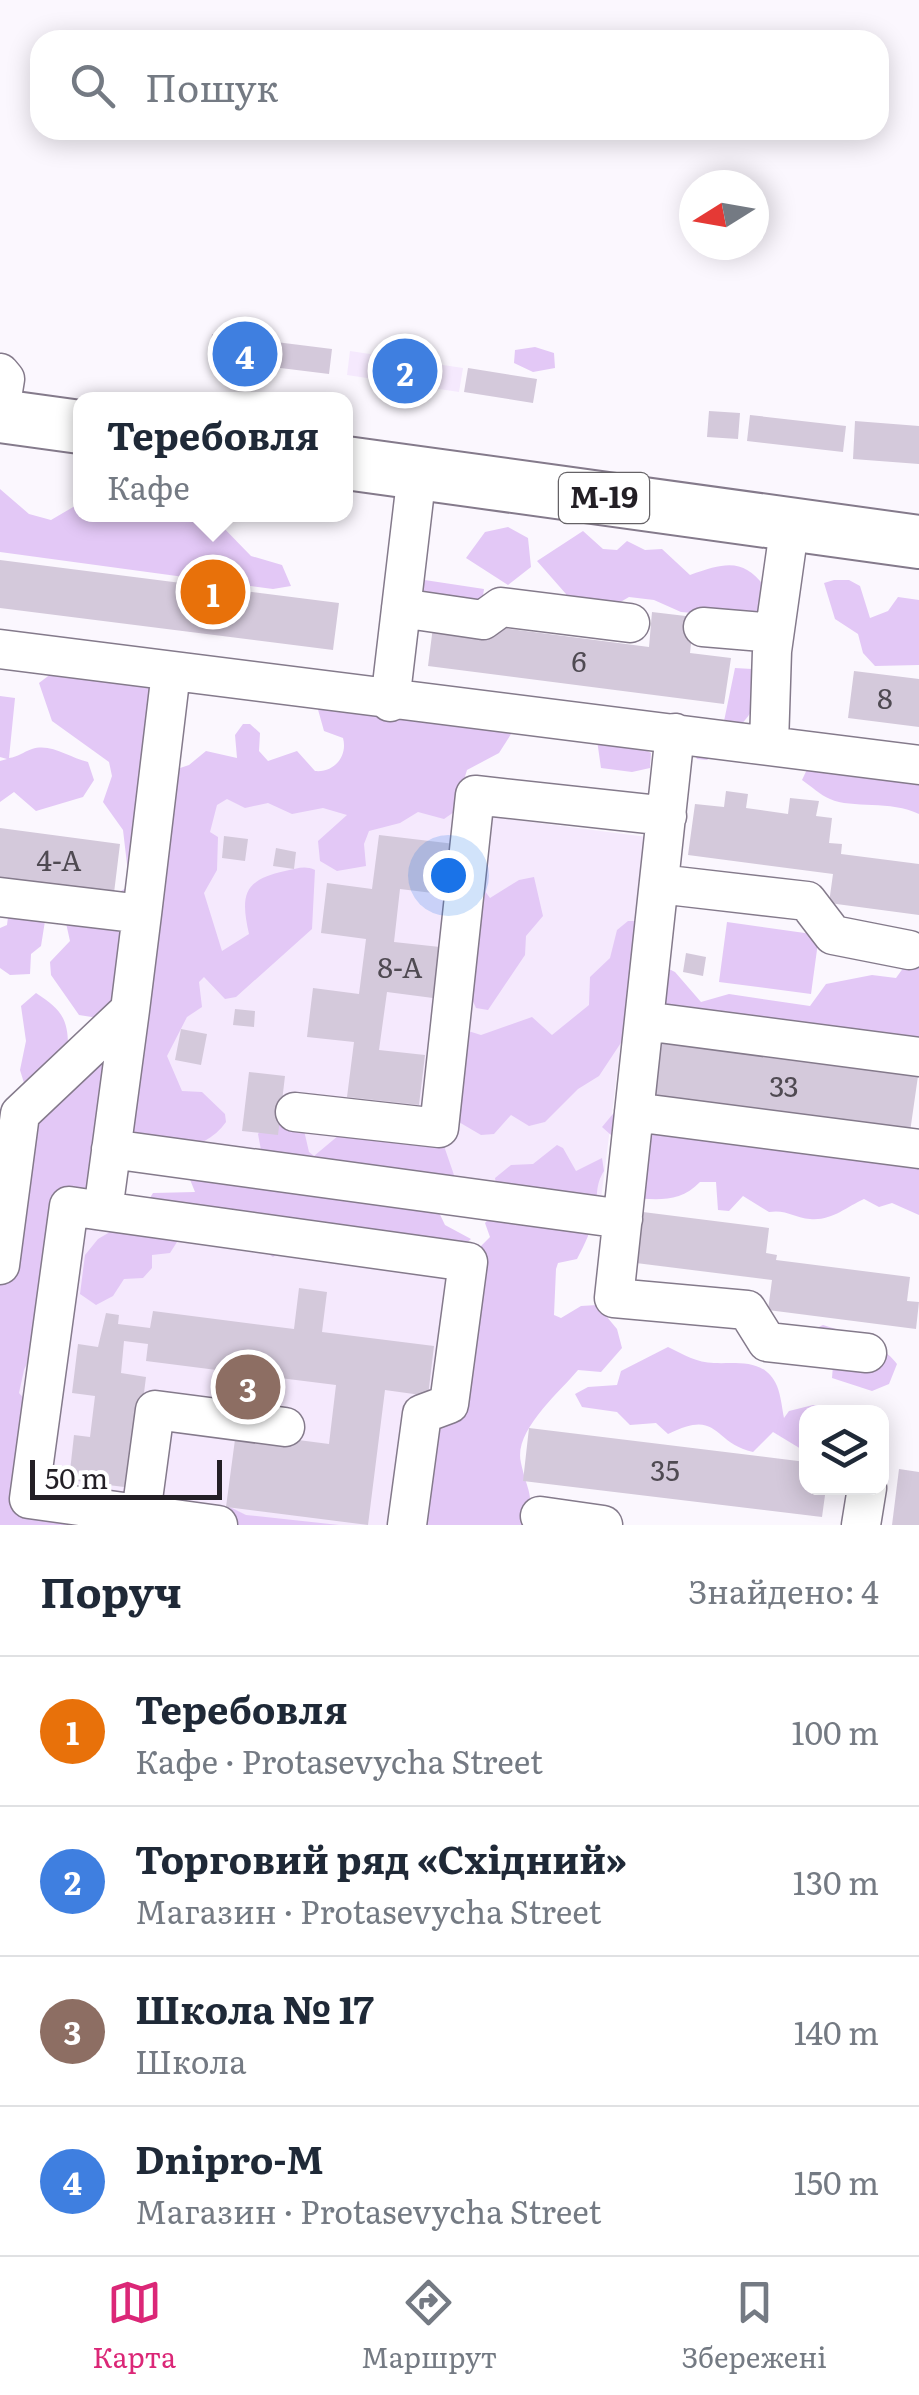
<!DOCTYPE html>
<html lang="uk">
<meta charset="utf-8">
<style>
:root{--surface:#fff;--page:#f6f6f7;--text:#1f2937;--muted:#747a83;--line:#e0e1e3;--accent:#db2777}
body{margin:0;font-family:Literata,serif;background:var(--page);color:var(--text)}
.controls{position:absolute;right:30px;bottom:30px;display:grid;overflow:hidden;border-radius:20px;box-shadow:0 5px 25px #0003}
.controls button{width:90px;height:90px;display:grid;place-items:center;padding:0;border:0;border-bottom:2px solid var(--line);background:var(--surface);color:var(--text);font:50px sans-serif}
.compass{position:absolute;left:679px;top:170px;width:90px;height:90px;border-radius:50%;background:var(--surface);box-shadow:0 5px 25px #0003;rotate:259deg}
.scale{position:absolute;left:30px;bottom:25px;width:192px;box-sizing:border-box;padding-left:10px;border:5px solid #231f25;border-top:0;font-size:28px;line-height:35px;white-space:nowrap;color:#231f25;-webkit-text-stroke:8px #fff;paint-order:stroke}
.you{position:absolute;left:448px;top:875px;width:35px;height:35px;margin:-25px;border:8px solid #fff;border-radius:50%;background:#1a73e8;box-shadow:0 0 0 15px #1a73e833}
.badge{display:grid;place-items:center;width:65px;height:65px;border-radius:50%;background:var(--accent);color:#fff;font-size:32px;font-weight:700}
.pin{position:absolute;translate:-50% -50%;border:5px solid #fff;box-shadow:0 2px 10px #0006}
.popup{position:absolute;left:73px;top:392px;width:280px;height:130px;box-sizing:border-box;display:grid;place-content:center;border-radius:20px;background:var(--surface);filter:drop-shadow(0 2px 8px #0005);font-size:32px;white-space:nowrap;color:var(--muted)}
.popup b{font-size:38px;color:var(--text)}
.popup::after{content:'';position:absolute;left:50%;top:100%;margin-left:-20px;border:20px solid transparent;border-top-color:var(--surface)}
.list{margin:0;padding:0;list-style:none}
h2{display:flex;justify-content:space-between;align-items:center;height:130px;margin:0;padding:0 40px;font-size:42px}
h2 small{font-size:32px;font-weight:400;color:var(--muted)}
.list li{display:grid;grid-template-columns:65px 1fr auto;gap:30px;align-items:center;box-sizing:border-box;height:150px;padding:0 40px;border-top:2px solid var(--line)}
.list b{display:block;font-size:38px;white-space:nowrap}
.list p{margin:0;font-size:32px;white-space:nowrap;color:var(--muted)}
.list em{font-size:32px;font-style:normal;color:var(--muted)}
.icon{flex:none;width:55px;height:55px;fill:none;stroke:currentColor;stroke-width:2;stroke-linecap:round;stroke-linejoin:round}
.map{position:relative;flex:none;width:919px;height:1525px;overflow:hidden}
.search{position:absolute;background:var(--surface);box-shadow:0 5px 25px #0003;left:30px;right:30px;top:30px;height:110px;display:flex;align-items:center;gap:25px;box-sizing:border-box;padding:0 35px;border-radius:30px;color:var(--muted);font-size:38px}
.sheet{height:730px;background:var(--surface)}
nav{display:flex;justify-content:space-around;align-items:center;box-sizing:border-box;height:140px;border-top:2px solid var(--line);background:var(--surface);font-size:28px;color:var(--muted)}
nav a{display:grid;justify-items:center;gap:5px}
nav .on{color:var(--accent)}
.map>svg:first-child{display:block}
.built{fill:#f5e9fd}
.green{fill:#e3c8f6}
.building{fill:#d4c9db}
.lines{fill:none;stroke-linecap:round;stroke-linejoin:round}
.minor-casing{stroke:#847a8b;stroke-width:41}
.highway-casing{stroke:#847a8b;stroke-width:56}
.minor{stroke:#fff;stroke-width:38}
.highway{stroke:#fff;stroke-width:52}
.labels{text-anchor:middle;stroke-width:8;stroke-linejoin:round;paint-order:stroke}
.number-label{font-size:28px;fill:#4f4a52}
.shield{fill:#fff;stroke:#656266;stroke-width:2.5}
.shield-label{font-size:30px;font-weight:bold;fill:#231f25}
</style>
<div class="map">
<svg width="919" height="1525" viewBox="0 0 919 1525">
<rect width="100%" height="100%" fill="#fbf7fe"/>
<path class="built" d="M350,351L463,368L459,392L347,375Z
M191,778L647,837L600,1207L144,1148Z
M44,1190L496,1250L460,1525H1Z"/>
<path class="green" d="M535,347L554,353L555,368L533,372L514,363L515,350Z
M0,489L29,514L51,520L80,503V514L214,518L251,556L282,565L291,586L273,589L0,552Z
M508,527L528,538L531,567L508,585L466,558L485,532Z
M583,531L603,549L617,550L627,541L645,550L662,549L690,575C737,557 750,562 777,604L765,619L681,612L654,600L629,597L573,630L566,594L537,561Z
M418,579L484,589L481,609L415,599Z
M834,580H849L860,586L870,618L888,611L898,597L919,600V665L875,666L863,653L858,634L835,619L824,583Z
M133,666L183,710V737L171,771L189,765L206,751L237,758L235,735L243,724H250L260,733L259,751L268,761L297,751L315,771C334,773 348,756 343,738L324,731L317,706L386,718L513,731L499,753L467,770L454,812L444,819L418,812L400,823L369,831L364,844L366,866L337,871L320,861L318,841L347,815L323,808L292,814L268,803L245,808L227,799L217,805L210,832L218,837L217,870L204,893L222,951L249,934C240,894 244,880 285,871C297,869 304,865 315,870L312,929L236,997L225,999L204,977L199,982L202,1007L187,1017L167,1056L182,1091L202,1092L225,1114L226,1122C204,1155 146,1157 111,1165L24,1370L19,1393L38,1414L30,1462L69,1525H0V1112L31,1102L98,1018L79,1015L51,975L50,962L70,941L66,923L126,888L129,881L123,830L103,802L112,776L109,762L52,721L39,683L60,667Z
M735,668L752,669C762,702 752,718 726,737L724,748L707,760L697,759L691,749L723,726Z
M0,696L15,698L9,758C18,757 23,752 32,749C52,743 69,758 88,762L94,780L83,797L36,811L14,792L0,802V761L7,759L0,757Z
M616,734L651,753L650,768L632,772L601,768L597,740Z
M810,763L919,764V814C891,800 852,809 830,799C820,795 811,786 802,780Z
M469,869L490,898L519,880L534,877L543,916L526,936L525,955L488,1010L476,1008L464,982Z
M9,909L45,921L41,946L31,954L30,974L10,975L0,968V928L7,925Z
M628,921H642L632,1026L599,1076L578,1089L545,1122L529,1126L511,1115L494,1134L481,1135L452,1118L462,1029L481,1035L532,1017L552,1035L589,1005L590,977L610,958L617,930Z
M727,922L819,935L811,994L719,982Z
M919,946V1051L641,1016L661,965L675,972L701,1002L729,994L810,1006L826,984L872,975L896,978Z
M36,993C59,1008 68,1017 68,1045L36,1078L24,1083L20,1070L26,1041L21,1006Z
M617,1109L919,1160V1215L892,1203L879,1207L864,1199C846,1207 832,1221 810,1219C795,1218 786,1209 769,1212L743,1196L729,1211L718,1210L716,1182H700C679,1204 656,1199 628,1198L630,1152L602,1127Z
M271,1118L303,1126L309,1152L314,1156L357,1120L384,1122L444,1146L454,1175L433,1200L445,1225L471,1239L457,1251L284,1248L273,1257L240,1235L184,1231L170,1253L152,1255V1268L143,1278L124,1279L113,1296L96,1305L80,1294L85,1255L98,1239L139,1215L153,1193L195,1192L187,1172L220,1152L261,1150L258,1134Z
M557,1145L563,1148L576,1171L602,1158L604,1171C595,1185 598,1196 595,1212C592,1229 585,1244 577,1259L558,1263L556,1269L554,1315L561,1318L581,1306L597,1305L617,1329L622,1348L601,1372L578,1370C559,1393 513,1431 521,1463C528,1495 534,1490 527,1525H402L440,1418L475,1252L490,1237L485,1223L500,1206L495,1178L511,1165L533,1164Z
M823,1325L839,1330L845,1343C866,1342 885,1347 897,1364L889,1384L872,1391L832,1378L833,1365L803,1334Z
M668,1347C683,1354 697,1363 714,1363C737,1364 765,1358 777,1386C781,1396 782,1408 784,1418L789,1411L813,1405L853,1412H806V1452L773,1432L753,1452C711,1442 720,1408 668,1434L656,1423L630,1425L617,1412L582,1407L575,1394L588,1387L617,1385L621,1371Z
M230,1507L246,1515L339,1525H213L219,1510Z"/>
<path class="building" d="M212,334L332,349L329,374L209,359Z
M468,368L537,379L533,403L464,392Z
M709,411L740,413L738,439L707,437Z
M750,415L846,426L843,452L747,441Z
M855,421L919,426V464L853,459Z
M0,560L339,603L333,650L0,608Z
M652,612L694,617L690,653L731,658L724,704L428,666L434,619L649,647Z
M854,671L919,679V727L848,718Z
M726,791L748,794L746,808L788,814L790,798L819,801L816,816L832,818L829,843L842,844L841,854L919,864V915L829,903L833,874L688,855L695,804L724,807Z
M0,828L120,844L114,893L0,878Z
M379,835L455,844L449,895L400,889L394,942L440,947L433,998L387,992L379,1050L425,1055L419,1105L347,1097L354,1042L307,1037L313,988L359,994L366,939L321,933L327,883L372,889Z
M224,836L248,839L245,861L222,858Z
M276,848L296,852L294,869L273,866Z
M686,953L706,957L703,976L683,972Z
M235,1009L255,1011L254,1027L233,1025Z
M181,1029L207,1034L201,1065L175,1060Z
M658,1041L918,1076L910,1132L651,1098Z
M249,1072L285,1076L278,1135L242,1131Z
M635,1211L769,1228L766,1253L777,1255L776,1260L910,1277L907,1301L919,1302L916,1329L768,1310L772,1280L628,1262Z
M299,1288L327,1292L322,1332L434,1346L428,1396L385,1390L368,1525L226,1507L236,1432L329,1444L336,1385L146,1361L148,1344L124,1341L121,1373L146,1377L132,1488L69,1480L74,1435L90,1437L95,1396L72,1393L78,1344L98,1347L106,1313L119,1315L118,1324L150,1328L153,1311L294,1329Z
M529,1428L806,1462V1488H826L822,1517L523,1481Z
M899,1469L919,1472V1525H892Z"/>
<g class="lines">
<defs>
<path id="minor" d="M0,373L5,379L0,410
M401,608L483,620L501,607L630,623
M703,627L774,633
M0,649L919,765
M390,702L417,473
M675,733L614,1298L747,1310L767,1342L867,1353
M769,744L772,651L790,523
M659,884L807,901L833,935L909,950
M0,897L142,914L171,672
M130,1010L103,1211L69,1206L29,1499L218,1525
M644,1021L919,1057
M295,1112L439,1128L475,795L667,816
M634,1112L919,1149
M111,1149L623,1219
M103,1211L468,1262L449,1404L422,1414L407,1525
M0,1265L20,1114L130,1010L142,914
M141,1514L155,1410L285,1427
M540,1516L603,1525
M861,1525L867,1488"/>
<path id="highway" d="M0,416L80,427
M346,463L919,542"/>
</defs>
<use href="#minor" class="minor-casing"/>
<use href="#highway" class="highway-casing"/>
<use href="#minor" class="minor"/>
<use href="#highway" class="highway"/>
</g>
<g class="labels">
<g class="number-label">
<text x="579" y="672">6</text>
<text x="885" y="709">8</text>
<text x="59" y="871">4-А</text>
<text x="400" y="978">8-А</text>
<text x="784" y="1097">33</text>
<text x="665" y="1481">35</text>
</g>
<rect class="shield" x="559" y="473" width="90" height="50" rx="8"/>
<g class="shield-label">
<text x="604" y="508">М-19</text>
</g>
</g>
</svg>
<div class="controls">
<button><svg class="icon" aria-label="layers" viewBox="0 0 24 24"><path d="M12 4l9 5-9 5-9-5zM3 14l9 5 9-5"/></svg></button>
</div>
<svg class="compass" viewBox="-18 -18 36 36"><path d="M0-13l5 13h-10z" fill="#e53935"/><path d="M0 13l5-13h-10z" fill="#747a83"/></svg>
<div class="scale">50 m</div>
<div class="you"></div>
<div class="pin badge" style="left:213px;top:592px;background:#e8710a">1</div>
<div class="popup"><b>Теребовля</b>Кафе</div>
<div class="pin badge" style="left:405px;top:371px;background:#3f7fe0">2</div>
<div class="pin badge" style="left:248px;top:1387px;background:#8d6e63">3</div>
<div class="pin badge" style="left:245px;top:354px;background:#3f7fe0">4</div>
<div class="search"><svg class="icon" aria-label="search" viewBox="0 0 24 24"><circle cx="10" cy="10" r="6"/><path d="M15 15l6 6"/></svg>Пошук</div>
</div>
<section class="sheet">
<h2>Поруч<small>Знайдено: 4</small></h2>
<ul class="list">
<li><span class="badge" style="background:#e8710a">1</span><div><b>Теребовля</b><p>Кафе · Protasevycha Street</p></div><em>100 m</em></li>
<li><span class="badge" style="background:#3f7fe0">2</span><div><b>Торговий ряд «Східний»</b><p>Магазин · Protasevycha Street</p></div><em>130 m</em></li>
<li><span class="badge" style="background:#8d6e63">3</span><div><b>Школа № 17</b><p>Школа</p></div><em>140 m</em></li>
<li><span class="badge" style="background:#3f7fe0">4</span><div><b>Dnipro-M</b><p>Магазин · Protasevycha Street</p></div><em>150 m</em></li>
</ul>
</section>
<nav>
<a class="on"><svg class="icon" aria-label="map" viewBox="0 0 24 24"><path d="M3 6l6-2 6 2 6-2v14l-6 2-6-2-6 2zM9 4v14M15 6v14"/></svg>Карта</a>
<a><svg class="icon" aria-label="directions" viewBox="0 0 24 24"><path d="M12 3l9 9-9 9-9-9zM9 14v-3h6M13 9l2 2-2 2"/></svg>Маршрут</a>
<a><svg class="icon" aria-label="saved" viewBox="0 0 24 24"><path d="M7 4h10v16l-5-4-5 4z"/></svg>Збережені</a>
</nav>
